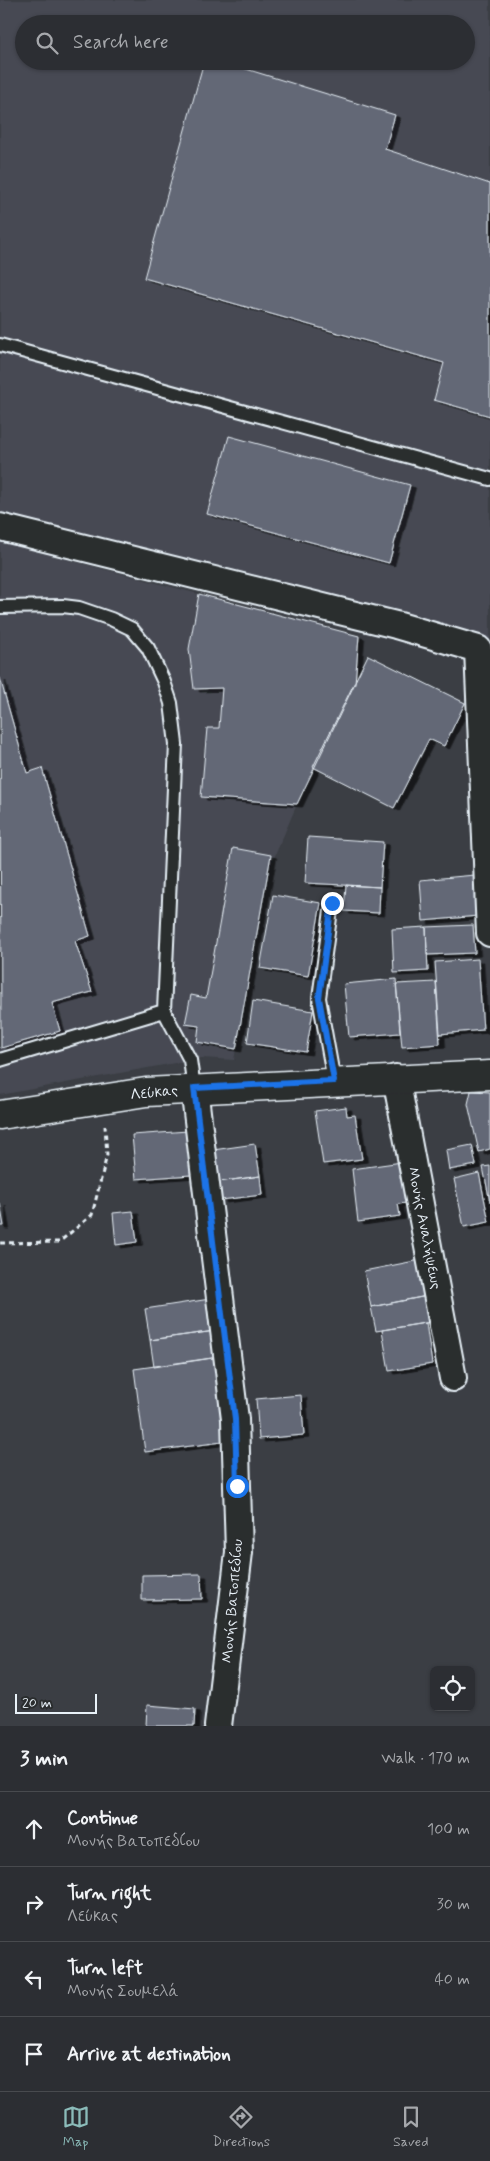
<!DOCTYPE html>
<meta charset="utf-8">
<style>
:root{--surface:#2c2e33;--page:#383a3f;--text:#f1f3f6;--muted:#a6a8ac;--line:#484a4e;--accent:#8bbbb9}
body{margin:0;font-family:Mynerve,sans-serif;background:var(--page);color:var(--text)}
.controls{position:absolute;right:15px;bottom:15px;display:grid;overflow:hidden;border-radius:8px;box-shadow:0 1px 4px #0004}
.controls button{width:45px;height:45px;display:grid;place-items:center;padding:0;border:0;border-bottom:1px solid var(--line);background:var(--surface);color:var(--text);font:25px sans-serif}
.scale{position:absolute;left:15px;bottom:12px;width:82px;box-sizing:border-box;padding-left:5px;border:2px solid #e8f1f8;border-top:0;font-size:14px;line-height:18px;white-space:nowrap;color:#e8f1f8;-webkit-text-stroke:4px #2a2d2e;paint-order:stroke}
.stop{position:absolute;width:15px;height:15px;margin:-11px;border:4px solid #1a73e8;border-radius:50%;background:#fff}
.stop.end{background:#1a73e8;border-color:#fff;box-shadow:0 1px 5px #0008}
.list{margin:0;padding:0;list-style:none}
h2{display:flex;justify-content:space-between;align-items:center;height:65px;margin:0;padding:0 20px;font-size:21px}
h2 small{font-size:16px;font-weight:400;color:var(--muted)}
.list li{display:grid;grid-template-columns:32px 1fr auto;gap:15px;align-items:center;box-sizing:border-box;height:75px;padding:0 20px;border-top:1px solid var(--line)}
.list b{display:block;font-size:19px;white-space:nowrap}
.list p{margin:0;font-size:16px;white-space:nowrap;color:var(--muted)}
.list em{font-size:16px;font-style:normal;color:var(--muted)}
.icon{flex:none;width:28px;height:28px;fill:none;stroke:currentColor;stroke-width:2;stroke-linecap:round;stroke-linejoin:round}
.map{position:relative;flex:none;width:490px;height:1726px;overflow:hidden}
.search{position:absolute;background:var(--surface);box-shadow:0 1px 4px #0004;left:15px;right:15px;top:15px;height:55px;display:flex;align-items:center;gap:12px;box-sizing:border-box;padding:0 18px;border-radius:28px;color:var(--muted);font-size:19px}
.sheet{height:365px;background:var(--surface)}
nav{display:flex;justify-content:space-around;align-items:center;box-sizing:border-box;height:70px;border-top:1px solid var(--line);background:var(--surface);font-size:14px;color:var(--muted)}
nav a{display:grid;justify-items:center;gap:2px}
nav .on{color:var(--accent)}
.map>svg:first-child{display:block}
.built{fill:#474a53;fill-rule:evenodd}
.building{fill:#646776;stroke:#e8f1f8;filter:url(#shadow)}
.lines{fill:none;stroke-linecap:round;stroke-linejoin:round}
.lane-casing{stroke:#e8f1f8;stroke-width:16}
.street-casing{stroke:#e8f1f8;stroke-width:30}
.secondary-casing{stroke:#e8f1f8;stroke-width:31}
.path{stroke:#e8f1f8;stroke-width:3;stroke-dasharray:5 4;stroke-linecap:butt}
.lane{stroke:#2a2d2e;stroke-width:12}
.street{stroke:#2a2d2e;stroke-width:26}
.secondary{stroke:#2a2d2e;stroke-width:28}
.route{stroke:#1a73e8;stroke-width:6}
.labels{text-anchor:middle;stroke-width:4;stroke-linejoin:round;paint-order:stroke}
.street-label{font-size:15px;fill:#e8f1f8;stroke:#2a2d2e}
</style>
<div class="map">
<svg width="490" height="1726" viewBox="0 0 490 1726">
<defs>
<filter id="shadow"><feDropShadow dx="5.5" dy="3" stdDeviation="0" flood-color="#0009"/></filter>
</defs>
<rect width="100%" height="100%" fill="#3b3e44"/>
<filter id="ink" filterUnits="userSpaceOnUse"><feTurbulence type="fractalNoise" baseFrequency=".02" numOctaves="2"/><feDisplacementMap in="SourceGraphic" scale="10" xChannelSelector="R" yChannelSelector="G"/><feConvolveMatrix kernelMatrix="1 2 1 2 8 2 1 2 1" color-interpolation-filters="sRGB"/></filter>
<g filter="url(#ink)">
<path class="built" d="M0,0H490V643L0,514ZM24,24H466V61H24Z
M0,542L359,636L355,683L313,767L267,874L234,1060L202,1058L0,1095Z"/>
<path class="building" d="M204,61H220L395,115L385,149L490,184V416L434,400L444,363L144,278Z
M229,436L410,485L389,563L207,514Z
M199,594L359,636L355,683L297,804L201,797L207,728H219L222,688L194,689L189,649Z
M368,655L465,703L444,746L429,739L394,808L313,767Z
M0,678L27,773L42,768L90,936L75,941L92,992L52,1003L60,1031L1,1048Z
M308,837L383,842L380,887L305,883Z
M233,848L271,855L236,1049L197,1042L199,1026L185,1024L191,995L206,998Z
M475,875L478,916L423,921L420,880Z
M346,885L380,887L379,913L344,911Z
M273,895L321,903L308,976L260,968Z
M473,925L475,953L427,955L426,927Z
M426,927L428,971L394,973L392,929Z
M478,959L483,1030L440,1034L435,962Z
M396,979L400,1033L349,1037L344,984Z
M436,982L440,1044L402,1047L396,984Z
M253,1001L313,1011L306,1052L247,1043Z
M471,1091L490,1092V1149L479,1152L468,1104Z
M346,1107L347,1116L355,1115L362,1159L323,1164L315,1111Z
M188,1131L191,1175L136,1179L132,1135Z
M255,1144L260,1176L218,1182L213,1150Z
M472,1145L476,1165L449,1170L446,1150Z
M402,1162L407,1203L398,1204L400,1216L358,1222L352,1169Z
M490,1166V1202L483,1167Z
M479,1173L489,1222L464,1227L454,1179Z
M260,1176L262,1195L221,1200L218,1182Z
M0,1203L4,1226H0Z
M133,1211L137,1242L116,1245L113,1213Z
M420,1260L427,1296L371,1307L364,1271Z
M427,1296L431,1322L376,1331L371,1307Z
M210,1299L215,1331L150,1340L145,1309Z
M426,1323L432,1364L389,1371L382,1330Z
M215,1331L219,1357L154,1367L150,1340Z
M219,1357L230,1441L145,1452L134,1369Z
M301,1395L304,1435L259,1439L256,1399Z
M201,1574L202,1599L142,1600V1575Z
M147,1705L195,1709L194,1726H146Z"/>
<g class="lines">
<defs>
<path id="lane" d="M0,345L490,479
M0,607L63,606L79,608L111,619L132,629L148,648L164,682L171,703L176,744L164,1011L190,1060L194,1088
M332,903L319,998L334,1081
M0,1060L164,1011"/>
<path id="street" d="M0,527L396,625L478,649L490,933
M396,1078L453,1378
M194,1088L235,1419L239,1552L218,1726"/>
<path id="secondary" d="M0,1115L146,1092L490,1075"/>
</defs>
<use href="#lane" class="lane-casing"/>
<use href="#street" class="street-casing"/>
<use href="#secondary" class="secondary-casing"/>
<path class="path" d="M0,1243L59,1242L92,1215L107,1155L105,1126"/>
<use href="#lane" class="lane"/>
<use href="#street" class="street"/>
<use href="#secondary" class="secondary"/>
</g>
</g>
<g class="lines" filter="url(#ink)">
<path class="route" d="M237,1486L235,1419L194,1088L334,1081L319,998L332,903"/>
</g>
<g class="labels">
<g class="street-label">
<text transform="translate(154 1092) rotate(-6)" y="5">Λεύκας</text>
<text transform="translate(425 1228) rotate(79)" y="5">Μονής Αναλήψεως</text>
<text transform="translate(232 1601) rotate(-85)" y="5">Μονής Βατοπεδίου</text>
</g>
</g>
</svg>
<div class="controls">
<button><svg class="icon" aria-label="locate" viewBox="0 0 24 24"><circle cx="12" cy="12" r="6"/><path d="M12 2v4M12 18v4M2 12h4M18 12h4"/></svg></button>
</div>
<div class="scale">20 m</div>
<div class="stop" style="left:237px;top:1486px"></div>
<div class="stop end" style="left:332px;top:903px"></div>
<div class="search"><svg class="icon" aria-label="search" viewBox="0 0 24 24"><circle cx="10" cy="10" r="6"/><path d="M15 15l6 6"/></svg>Search here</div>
</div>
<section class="sheet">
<h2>3 min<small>Walk · 170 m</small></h2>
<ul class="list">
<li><svg class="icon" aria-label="ahead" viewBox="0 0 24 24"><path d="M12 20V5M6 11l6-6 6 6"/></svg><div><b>Continue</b><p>Μονής Βατοπεδίου</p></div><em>100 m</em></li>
<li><svg class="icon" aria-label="right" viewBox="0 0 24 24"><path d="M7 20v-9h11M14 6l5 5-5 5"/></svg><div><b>Turn right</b><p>Λεύκας</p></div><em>30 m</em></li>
<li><svg class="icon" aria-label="left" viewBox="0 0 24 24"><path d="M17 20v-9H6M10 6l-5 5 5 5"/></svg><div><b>Turn left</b><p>Μονής Σουμελά</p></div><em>40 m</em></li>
<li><svg class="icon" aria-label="arrive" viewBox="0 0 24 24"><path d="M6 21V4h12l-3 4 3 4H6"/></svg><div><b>Arrive at destination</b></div></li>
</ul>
</section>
<nav>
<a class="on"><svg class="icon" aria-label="map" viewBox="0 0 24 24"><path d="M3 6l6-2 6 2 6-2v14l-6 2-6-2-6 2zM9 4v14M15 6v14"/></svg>Map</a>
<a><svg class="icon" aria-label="directions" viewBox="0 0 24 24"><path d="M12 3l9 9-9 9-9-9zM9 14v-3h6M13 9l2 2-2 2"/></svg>Directions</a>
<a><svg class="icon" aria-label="saved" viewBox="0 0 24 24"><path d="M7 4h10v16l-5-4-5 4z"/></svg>Saved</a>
</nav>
